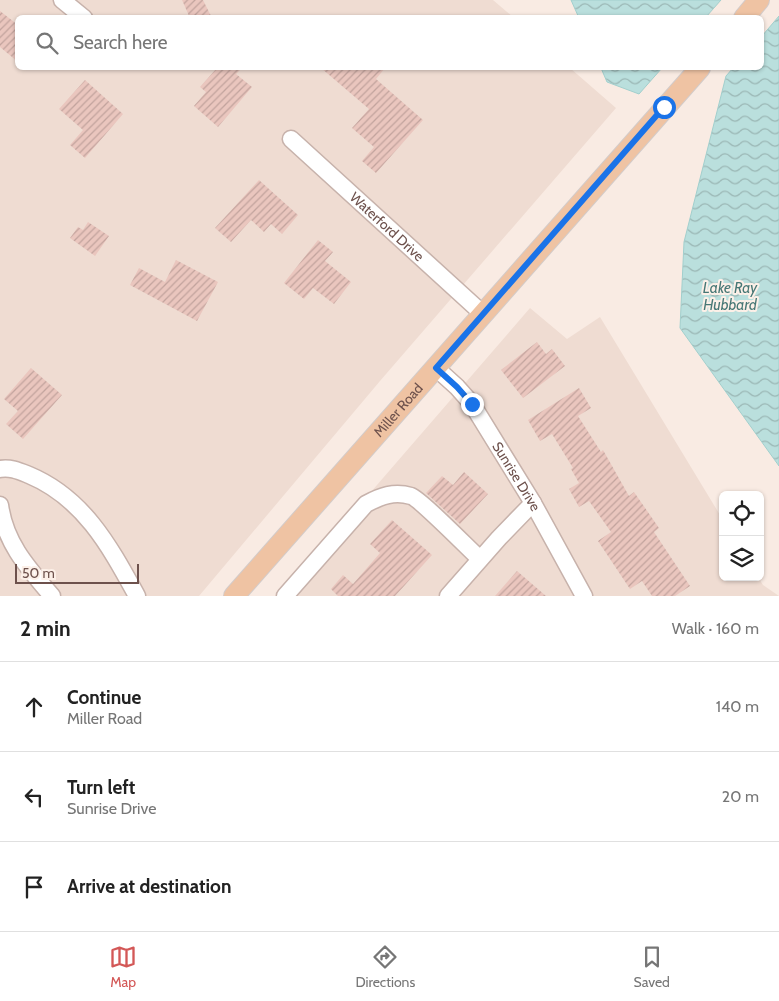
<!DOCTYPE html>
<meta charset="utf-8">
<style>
:root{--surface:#fff;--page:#f6f6f6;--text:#222;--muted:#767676;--line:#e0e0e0;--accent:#d35857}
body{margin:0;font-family:Cabin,sans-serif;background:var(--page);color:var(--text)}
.controls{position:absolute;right:15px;bottom:15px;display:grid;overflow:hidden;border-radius:8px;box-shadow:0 1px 4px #0004}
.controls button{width:45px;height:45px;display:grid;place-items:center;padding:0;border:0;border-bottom:1px solid var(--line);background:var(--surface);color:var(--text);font:25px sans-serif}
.scale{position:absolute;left:15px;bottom:12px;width:124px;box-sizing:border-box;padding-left:5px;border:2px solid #6d514c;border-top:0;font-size:14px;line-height:18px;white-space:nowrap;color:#6d514c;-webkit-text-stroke:4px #fcf0e8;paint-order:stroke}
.stop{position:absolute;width:15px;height:15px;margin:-11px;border:4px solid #1a73e8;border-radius:50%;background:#fff}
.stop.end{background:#1a73e8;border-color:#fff;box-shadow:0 1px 5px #0008}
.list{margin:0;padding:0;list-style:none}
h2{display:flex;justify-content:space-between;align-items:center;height:65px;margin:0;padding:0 20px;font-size:21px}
h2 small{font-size:16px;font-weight:400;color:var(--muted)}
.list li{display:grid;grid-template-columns:32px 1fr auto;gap:15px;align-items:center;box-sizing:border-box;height:90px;padding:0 20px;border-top:1px solid var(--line)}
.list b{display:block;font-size:19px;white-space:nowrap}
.list p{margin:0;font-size:16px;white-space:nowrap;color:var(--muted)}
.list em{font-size:16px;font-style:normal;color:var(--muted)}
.icon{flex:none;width:28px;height:28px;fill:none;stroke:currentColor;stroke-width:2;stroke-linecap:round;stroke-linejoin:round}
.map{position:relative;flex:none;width:779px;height:596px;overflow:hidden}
.search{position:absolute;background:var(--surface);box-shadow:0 1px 4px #0004;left:15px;right:15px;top:15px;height:55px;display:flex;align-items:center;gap:12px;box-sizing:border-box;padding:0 18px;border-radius:8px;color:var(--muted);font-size:19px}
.sheet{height:335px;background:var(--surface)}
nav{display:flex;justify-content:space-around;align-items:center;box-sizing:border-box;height:70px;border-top:1px solid var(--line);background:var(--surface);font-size:14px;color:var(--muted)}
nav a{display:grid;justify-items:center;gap:2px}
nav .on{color:var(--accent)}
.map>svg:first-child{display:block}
.residential{fill:#efdcd2}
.water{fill:url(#water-waves);stroke:#a2cfcd}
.building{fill:url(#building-hatch)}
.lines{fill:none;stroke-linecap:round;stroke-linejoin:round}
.minor-casing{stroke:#c7b2ab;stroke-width:19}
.major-casing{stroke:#d3cbc9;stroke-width:22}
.minor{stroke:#fff;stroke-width:16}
.major{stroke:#efc3a3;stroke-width:20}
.route{stroke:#1a73e8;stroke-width:6}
.labels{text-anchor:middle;stroke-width:4;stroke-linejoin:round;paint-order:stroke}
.street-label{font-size:14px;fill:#6d514c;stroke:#fcf0e8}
.water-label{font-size:15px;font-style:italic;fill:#467775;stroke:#fcf0e8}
</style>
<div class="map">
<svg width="779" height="596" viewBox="0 0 779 596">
<defs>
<pattern id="water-waves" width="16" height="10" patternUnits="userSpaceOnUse" patternTransform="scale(1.25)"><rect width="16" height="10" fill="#badfdd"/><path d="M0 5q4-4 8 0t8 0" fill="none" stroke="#9bb7b5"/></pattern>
<pattern id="building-hatch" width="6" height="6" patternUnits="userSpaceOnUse" patternTransform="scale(1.25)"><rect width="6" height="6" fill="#eac6be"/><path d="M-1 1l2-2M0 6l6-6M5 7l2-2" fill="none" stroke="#c2a39d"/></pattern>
</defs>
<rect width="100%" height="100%" fill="#f9ebe3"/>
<path class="residential" d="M0,0H493L513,17L18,18V68H570L616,108L380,381L199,596H0Z
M530,308L567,339L600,317L723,520V577H758L763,585L779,596H281Z"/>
<path class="water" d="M571,0H721L706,17L579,18Z
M779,16V466L680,328L684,242L726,76L733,68H762V36Z
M601,68H662L639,94L607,82Z"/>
<path class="building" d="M182,0H203L212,18H190Z
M0,11L18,25V62L0,47Z
M217,68H242L236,74L252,87L218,127L194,106L206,92L200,87Z
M321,68H385L376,79L423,120L376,173L362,161L374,147L352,128L369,109Z
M85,80L123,114L85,158L70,145L83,130L59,109Z
M259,180L298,215L282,234L271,224L264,232L251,220L231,242L215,228Z
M88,222L109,236L95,256L70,238L78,227L83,230Z
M318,240L333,252L325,261L351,282L334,304L313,288L304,299L284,283Z
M176,260L218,282L197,321L130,285L139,268L165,282Z
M537,342L546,354L552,349L565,366L523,398L501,370Z
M31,368L62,395L23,439L6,424L18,411L4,399Z
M579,388L591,408L578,416L601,452L603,450L629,496L634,492L659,528L654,532L690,586L675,596H652L642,581L630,589L598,541L611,532L589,501L579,507L569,489L579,483L571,469L573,468L552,434L540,441L528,420Z
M464,472L488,494L460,524L426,493L442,476L453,485Z
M392,520L432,555L395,596H338L331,589L343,575L353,584L380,553L370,544Z
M517,571L546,596H495Z"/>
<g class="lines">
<defs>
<g id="minor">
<path d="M62,0L84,18"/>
<path id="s1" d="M291,139L483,314"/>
<path id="s2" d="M436,368L457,387L472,404L533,503L584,596"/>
<path d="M0,469C10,467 19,471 29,475C84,498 110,547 137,596"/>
<path d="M0,505C5,543 28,568 52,596"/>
<path d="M285,596L366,504C381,496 394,491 411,496C420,499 469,549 480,559"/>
<path d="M448,596L499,538L533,503"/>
</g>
<g id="major">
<path d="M744,18L759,0"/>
<path id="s3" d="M234,596L700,68"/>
</g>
</defs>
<use href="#minor" class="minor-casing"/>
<use href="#major" class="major-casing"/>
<use href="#minor" class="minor"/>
<use href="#major" class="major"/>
</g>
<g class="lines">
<path class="route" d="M472,404L457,387L436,368L664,107"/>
</g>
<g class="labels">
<g class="street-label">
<text dy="5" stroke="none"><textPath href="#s1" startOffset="130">Waterford Drive</textPath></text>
<text dy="5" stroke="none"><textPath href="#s3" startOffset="248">Miller Road</textPath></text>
<text dy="5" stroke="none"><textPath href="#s2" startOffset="136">Sunrise Drive</textPath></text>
</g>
<g class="water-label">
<text x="730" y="293">Lake Ray<tspan x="730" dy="17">Hubbard</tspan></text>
</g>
</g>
</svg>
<div class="controls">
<button><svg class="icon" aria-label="locate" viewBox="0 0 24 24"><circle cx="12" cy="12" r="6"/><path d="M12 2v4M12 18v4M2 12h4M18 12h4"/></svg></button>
<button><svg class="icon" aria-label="layers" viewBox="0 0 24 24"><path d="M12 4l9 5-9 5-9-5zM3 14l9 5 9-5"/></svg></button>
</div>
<div class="scale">50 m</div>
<div class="stop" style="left:664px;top:107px"></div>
<div class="stop end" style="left:472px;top:404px"></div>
<div class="search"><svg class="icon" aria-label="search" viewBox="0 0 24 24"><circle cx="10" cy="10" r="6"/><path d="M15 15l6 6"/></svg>Search here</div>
</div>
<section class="sheet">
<h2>2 min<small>Walk · 160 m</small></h2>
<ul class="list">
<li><svg class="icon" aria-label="ahead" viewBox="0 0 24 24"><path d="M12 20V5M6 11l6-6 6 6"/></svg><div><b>Continue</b><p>Miller Road</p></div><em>140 m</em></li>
<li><svg class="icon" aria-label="left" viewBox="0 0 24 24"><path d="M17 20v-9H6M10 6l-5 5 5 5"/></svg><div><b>Turn left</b><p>Sunrise Drive</p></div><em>20 m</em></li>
<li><svg class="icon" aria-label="arrive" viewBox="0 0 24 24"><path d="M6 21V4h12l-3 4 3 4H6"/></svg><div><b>Arrive at destination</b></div></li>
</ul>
</section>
<nav>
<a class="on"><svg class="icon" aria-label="map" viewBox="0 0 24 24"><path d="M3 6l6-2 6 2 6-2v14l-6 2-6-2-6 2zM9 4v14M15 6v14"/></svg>Map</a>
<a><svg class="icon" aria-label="directions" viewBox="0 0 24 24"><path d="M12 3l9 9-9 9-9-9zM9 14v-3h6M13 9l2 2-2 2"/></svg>Directions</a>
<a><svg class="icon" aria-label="saved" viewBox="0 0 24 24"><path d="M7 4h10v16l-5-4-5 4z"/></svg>Saved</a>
</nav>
